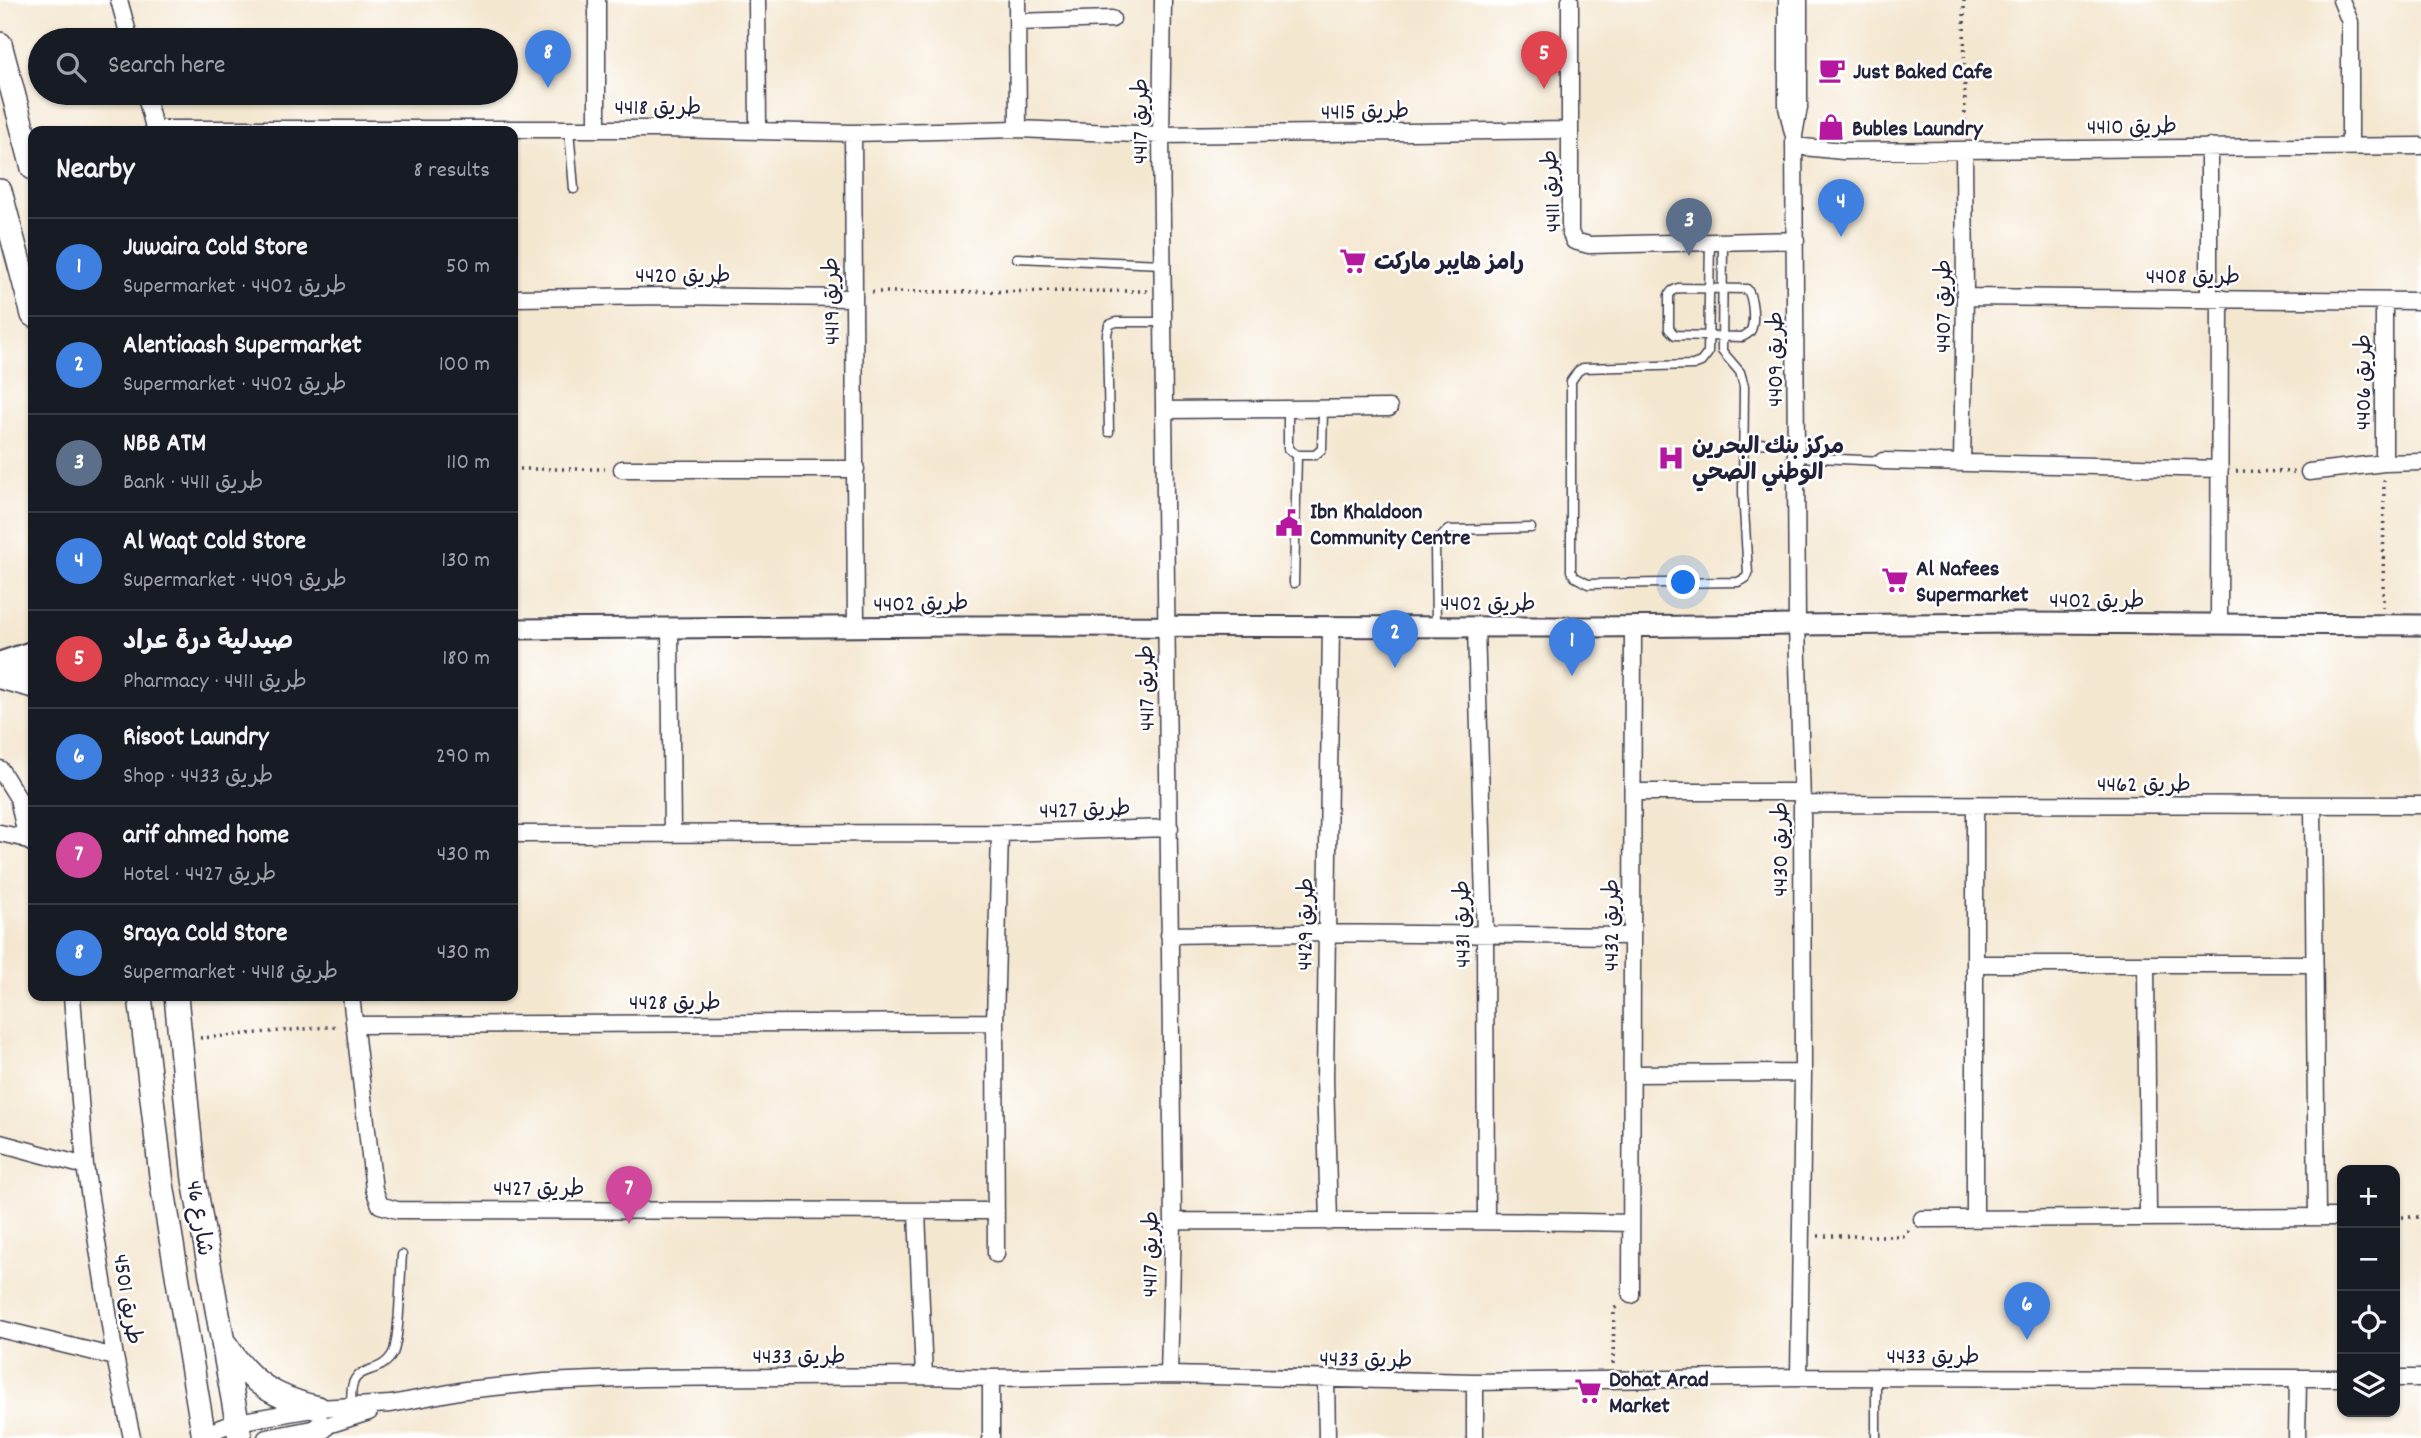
<!DOCTYPE html>
<meta charset="utf-8">
<style>
:root{--surface:#171b24;--page:#242831;--text:#f1f3f6;--muted:#9ea1a6;--line:#363941;--accent:#d690ce}
body{margin:0;font-family:Dekko,"Playpen Sans Arabic",sans-serif;background:var(--page);color:var(--text)}
.controls{position:absolute;right:21px;bottom:21px;display:grid;overflow:hidden;border-radius:14px;box-shadow:0 2px 5px #0004}
.controls button{width:63px;height:63px;display:grid;place-items:center;padding:0;border:0;border-bottom:2px solid var(--line);background:var(--surface);color:var(--text);font:35px sans-serif}
.you{position:absolute;left:1684px;top:583px;width:24px;height:24px;margin:-18px;border:5px solid #fff;border-radius:50%;background:#1a73e8;box-shadow:0 0 0 10px #1a73e833}
.badge{display:grid;place-items:center;width:46px;height:46px;border-radius:50%;background:var(--accent);color:#fff;font-size:23px;font-weight:700}
.pin{position:absolute;translate:-50% -58px;filter:drop-shadow(0 2px 4px #0008)}
.pin::after{content:'';position:absolute;top:37px;width:24px;height:21px;background:inherit;clip-path:polygon(0 0,100% 0,50% 100%)}
.list{margin:0;padding:0;list-style:none}
h2{display:flex;justify-content:space-between;align-items:center;height:91px;margin:0;padding:0 28px;font-size:30px}
h2 small{font-size:23px;font-weight:400;color:var(--muted)}
.list li{display:grid;grid-template-columns:46px 1fr auto;gap:21px;align-items:center;box-sizing:border-box;height:98px;padding:0 28px;border-top:2px solid var(--line)}
.list b{display:block;font-size:26px;white-space:nowrap}
.list p{margin:0;font-size:23px;white-space:nowrap;color:var(--muted)}
.list em{font-size:23px;font-style:normal;color:var(--muted)}
.icon{flex:none;width:38px;height:38px;fill:none;stroke:currentColor;stroke-width:2;stroke-linecap:round;stroke-linejoin:round}
.map{position:relative;flex:none;width:2421px;height:1438px;overflow:hidden}
.search{position:absolute;background:var(--surface);box-shadow:0 2px 5px #0004;left:28px;top:28px;width:490px;height:77px;display:flex;align-items:center;gap:18px;box-sizing:border-box;padding:0 24px;border-radius:38px;color:var(--muted);font-size:26px}
.panel{position:absolute;background:var(--surface);box-shadow:0 2px 5px #0004;left:28px;top:126px;width:490px;height:875px;border-radius:14px}
.map>svg:first-child{display:block}
.lines{fill:none;stroke-linecap:round;stroke-linejoin:round}
.service-casing{stroke:#424051;stroke-width:11}
.minor-casing{stroke:#424051;stroke-width:19}
.tertiary-casing{stroke:#424051;stroke-width:23}
.secondary-casing{stroke:#424051;stroke-width:26}
.path{stroke:#424051;stroke-width:3.5;stroke-dasharray:2 5;stroke-linecap:butt}
.service{stroke:#fff;stroke-width:8}
.minor{stroke:#fff;stroke-width:16}
.tertiary{stroke:#fff;stroke-width:19}
.secondary{stroke:#fff;stroke-width:23}
.labels{text-anchor:middle;stroke-width:5;stroke-linejoin:round;paint-order:stroke}
.poi-label{font-size:23px;font-weight:bold;fill:#22223b;stroke:#fff;text-anchor:start}
.street-label{font-size:23px;fill:#22223b;stroke:#fff}
</style>
<div class="map">
<svg width="2421" height="1438" viewBox="0 0 2421 1438">
<rect width="100%" height="100%" fill="#fff"/>
<filter id="ink" filterUnits="userSpaceOnUse"><feTurbulence type="fractalNoise" baseFrequency=".0143" numOctaves="2"/><feDisplacementMap in="SourceGraphic" scale="14" xChannelSelector="R" yChannelSelector="G"/><feConvolveMatrix kernelMatrix="1 2 1 2 8 2 1 2 1" color-interpolation-filters="sRGB"/></filter>
<filter id="wash" filterUnits="userSpaceOnUse"><feTurbulence type="fractalNoise" baseFrequency=".00686" numOctaves="4" result="noise"/><feDisplacementMap in="SourceGraphic" scale="28" xChannelSelector="R" yChannelSelector="G"/><feGaussianBlur stdDeviation="1.57" result="paint"/><feColorMatrix in="noise" values="0 0 0 0 0 0 0 0 0 0 0 0 0 0 0 0 0 1.4 0 .05"/><feComposite in="paint" operator="in"/></filter>
<g filter="url(#wash)">
<rect width="100%" height="100%" fill="#f4e7d0"/>
</g>
<g filter="url(#ink)">
<g class="lines">
<defs>
<path id="service" d="M569,129L574,189
M1710,242L1708,353L1701,362L1693,365L1583,368L1578,371L1571,381V571L1575,577L1588,584L1738,582L1746,578L1748,574L1743,493L1744,386L1740,372L1722,351L1723,242
M1017,258L1163,264
M1678,288L1747,289C1753,297 1755,320 1751,330C1749,334 1746,335 1742,337L1675,335L1669,329V295L1672,291Z
M1288,411V449L1297,455H1315L1322,449L1323,411
M1109,432L1107,334L1109,325L1116,322H1164
M1743,443L1796,444
M1797,457L1883,461
M1294,583L1297,455
M1436,627L1435,543L1448,530L1531,528
M352,1407C346,1357 378,1381 393,1353C400,1338 400,1276 402,1255
M1876,1438V1378"/>
<path id="minor" d="M119,0L130,40
M597,0V129
M757,0L758,130
M1017,0L1018,129
M1163,0L1161,135L1173,1221L1169,1375
M1570,0V232L1574,241L1589,245L1796,240
M1787,0V107L1793,133
M1799,0V107L1794,135L1797,625L1802,804L1803,1073L1799,1377
M2341,0L2350,22V146
M1017,22L1112,19
M145,93L155,131
M155,129H664L853,133L1018,129L1161,135L1570,130
M853,133L856,627
M1794,146L1843,151L2421,146
M2209,147V298
M1965,297L2421,301
M513,298L666,296L853,298
M2384,301V463
M1165,410L1389,408
M1883,461L2220,469
M1962,463L1965,297L1964,150
M622,469H856
M2309,472L2384,463L2421,462
M2219,624L2220,298
M1476,627L1485,935L1486,1219
M670,629L672,834
M0,769L18,798L27,840
M1633,792H1801
M1802,804L2421,805
M2313,805L2317,1217
M1975,806V1218
M0,833L23,838L33,844
M513,834L1000,833L1170,828
M1169,935L1302,933L1632,936
M1976,964H2313
M2146,964L2148,1217
M72,996L85,1166L115,1357L132,1438
M351,996L374,1189L380,1205L397,1210L996,1211
M355,1025L995,1022
M1633,1074L1803,1073
M0,1143L85,1166
M917,1213L924,1376
M1922,1219L2342,1217
M1173,1221C1326,1222 1478,1219 1631,1223
M1329,1222L1325,1079L1331,626
M996,1254L995,1022L1000,833
M1631,1295L1633,626
M0,1329L115,1357
M991,1378V1438
M2395,1378H2421
M1326,1380L1327,1438
M1475,1382V1438
M204,1438L220,1428L237,1422L318,1408L391,1404L465,1390L545,1382L643,1378L924,1376L991,1378L1169,1375L1475,1382L1799,1377L2342,1378
M266,1438L322,1427L369,1412
M2297,1438L2298,1378"/>
<path id="tertiary" d="M513,629L960,626L1589,627L2017,623L2421,625
M0,662L33,651
M0,671L33,669"/>
<path id="secondary" d="M0,44L33,168
M0,191L33,315
M0,677L33,686
M140,996L162,1184L204,1438
M176,996L194,1180L240,1438
M226,1345C250,1383 275,1398 318,1408
M306,1438L322,1427"/>
</defs>
<use href="#service" class="service-casing"/>
<use href="#minor" class="minor-casing"/>
<use href="#tertiary" class="tertiary-casing"/>
<use href="#secondary" class="secondary-casing"/>
<path class="path" d="M1964,0L1965,134
M872,292L1148,291
M513,469H605
M2236,471L2295,472
M2383,608L2384,479
M200,1038L338,1026
M2395,1217H2421
M1818,1236H1903L1909,1230
M1613,1364L1614,1309L1620,1304"/>
<use href="#service" class="service"/>
<use href="#minor" class="minor"/>
<use href="#tertiary" class="tertiary"/>
<use href="#secondary" class="secondary"/>
</g>
</g>
<defs>
<symbol id="cafe-bare" viewBox="-9 -9 18 18"><path d="M-5.5-4.5H6V0H3Q3 3.5 0 3.5H-2.5Q-5.5 3.5-5.5 0ZM3-3.2v2h1.7v-2ZM-6 4.5H4V6H-6Z" fill="#b5179e" stroke="#fff" stroke-width="2.5" paint-order="stroke"/></symbol>
<symbol id="shop-bare" viewBox="-9 -9 18 18"><path d="M-5-2.5h2.3a2.7 3.5 0 0 1 5.4 0H5L5.5 6h-11ZM-1.5-2.5h3a1.5 2.3 0 0 0-3 0Z" fill="#b5179e" stroke="#fff" stroke-width="2.5" paint-order="stroke"/></symbol>
<symbol id="supermarket-bare" viewBox="-9 -9 18 18"><path d="M-6-5.5h2.5l.6 2H6L4.5 2H-2.5L-4.4-4H-6ZM-1.5 3.2a1.3 1.3 0 1 0 .1 0ZM3 3.2a1.3 1.3 0 1 0 .1 0Z" fill="#b5179e" stroke="#fff" stroke-width="2.5" paint-order="stroke"/></symbol>
<symbol id="hospital-bare" viewBox="-9 -9 18 18"><path d="M-5-5h3v3.5h4V-5h3V5h-3V1.5h-4V5h-3Z" fill="#b5179e" stroke="#fff" stroke-width="2.5" paint-order="stroke"/></symbol>
<symbol id="civic-bare" viewBox="-9 -9 18 18"><path d="M-.6-6.5H3V-4.5H.6V-3L4-1V1h2V6H-6V1h2V-1L-.6-3ZM-1.2 2.5V6h2.4V2.5Z" fill="#b5179e" stroke="#fff" stroke-width="2.5" paint-order="stroke"/></symbol>
</defs>
<g fill-rule="evenodd">
<use href="#cafe-bare" x="1813" y="51" width="38" height="38"/>
<use href="#shop-bare" x="1812" y="108" width="38" height="38"/>
<use href="#supermarket-bare" x="1334" y="242" width="38" height="38"/>
<use href="#hospital-bare" x="1652" y="439" width="38" height="38"/>
<use href="#civic-bare" x="1270" y="504" width="38" height="38"/>
<use href="#supermarket-bare" x="1876" y="561" width="38" height="38"/>
<use href="#supermarket-bare" x="1569" y="1372" width="38" height="38"/>
</g>
<g class="labels">
<g class="poi-label">
<text x="1853" y="78">Just Baked Cafe</text>
<text x="1852" y="135">Bubles Laundry</text>
<text x="1374" y="269">رامز هايبر ماركت</text>
<text x="1692" y="453">مركز بنك البحرين<tspan x="1692" dy="26">الوطني الصحي</tspan></text>
<text x="1310" y="518">Ibn Khaldoon<tspan x="1310" dy="26">Community Centre</tspan></text>
<text x="1916" y="575">Al Nafees<tspan x="1916" dy="26">Supermarket</tspan></text>
<text x="1609" y="1386">Dohat Arad<tspan x="1609" dy="26">Market</tspan></text>
</g>
<g class="street-label">
<text x="658" y="114">طريق 4418</text>
<text transform="translate(1365 110) rotate(-1)" y="8">طريق 4415</text>
<text transform="translate(1139 121) rotate(-90)" y="8">طريق 4417</text>
<text transform="translate(2132 125) rotate(-1)" y="8">طريق 4410</text>
<text transform="translate(1550 191) rotate(-93)" y="8">طريق 4411</text>
<text x="683" y="282">طريق 4420</text>
<text x="2193" y="283">طريق 4408</text>
<text transform="translate(830 301) rotate(-91)" y="8">طريق 4419</text>
<text transform="translate(1942 306) rotate(-90)" y="8">طريق 4407</text>
<text transform="translate(1774 359) rotate(-90)" y="8">طريق 4409</text>
<text transform="translate(2362 382) rotate(-90)" y="8">طريق 4406</text>
<text x="2097" y="607">طريق 4402</text>
<text transform="translate(921 602) rotate(-1)" y="8">طريق 4402</text>
<text x="1488" y="610">طريق 4402</text>
<text transform="translate(1145 688) rotate(-91)" y="8">طريق 4417</text>
<text x="2144" y="791">طريق 4462</text>
<text transform="translate(1085 808) rotate(-2)" y="8">طريق 4427</text>
<text transform="translate(1779 849) rotate(-90)" y="8">طريق 4430</text>
<text transform="translate(1304 924) rotate(-89)" y="8">طريق 4429</text>
<text transform="translate(1461 924) rotate(-91)" y="8">طريق 4431</text>
<text transform="translate(1610 925) rotate(-90)" y="8">طريق 4432</text>
<text x="675" y="1009">طريق 4428</text>
<text x="539" y="1195">طريق 4427</text>
<text transform="translate(201 1218) rotate(81)" y="8">شارع 46</text>
<text transform="translate(1149 1254) rotate(-89)" y="8">طريق 4417</text>
<text transform="translate(129 1299) rotate(81)" y="8">طريق 4501</text>
<text x="799" y="1363">طريق 4433</text>
<text x="1933" y="1363">طريق 4433</text>
<text transform="translate(1366 1358) rotate(1)" y="8">طريق 4433</text>
</g>
</g>
</svg>
<div class="controls">
<button>+</button>
<button>−</button>
<button><svg class="icon" aria-label="locate" viewBox="0 0 24 24"><circle cx="12" cy="12" r="6"/><path d="M12 2v4M12 18v4M2 12h4M18 12h4"/></svg></button>
<button><svg class="icon" aria-label="layers" viewBox="0 0 24 24"><path d="M12 4l9 5-9 5-9-5zM3 14l9 5 9-5"/></svg></button>
</div>
<div class="you"></div>
<div class="pin badge" style="left:1572px;top:676px;background:#3f7fe0">1</div>
<div class="pin badge" style="left:1395px;top:668px;background:#3f7fe0">2</div>
<div class="pin badge" style="left:1689px;top:256px;background:#5c6f8a">3</div>
<div class="pin badge" style="left:1841px;top:237px;background:#3f7fe0">4</div>
<div class="pin badge" style="left:1544px;top:89px;background:#e0444e">5</div>
<div class="pin badge" style="left:2027px;top:1340px;background:#3f7fe0">6</div>
<div class="pin badge" style="left:629px;top:1224px;background:#d1479c">7</div>
<div class="pin badge" style="left:548px;top:88px;background:#3f7fe0">8</div>
<div class="search"><svg class="icon" aria-label="search" viewBox="0 0 24 24"><circle cx="10" cy="10" r="6"/><path d="M15 15l6 6"/></svg>Search here</div>
<section class="panel">
<h2>Nearby<small>8 results</small></h2>
<ul class="list">
<li><span class="badge" style="background:#3f7fe0">1</span><div><b>Juwaira Cold Store</b><p>Supermarket · طريق 4402</p></div><em>50 m</em></li>
<li><span class="badge" style="background:#3f7fe0">2</span><div><b>Alentiaash Supermarket</b><p>Supermarket · طريق 4402</p></div><em>100 m</em></li>
<li><span class="badge" style="background:#5c6f8a">3</span><div><b>NBB ATM</b><p>Bank · طريق 4411</p></div><em>110 m</em></li>
<li><span class="badge" style="background:#3f7fe0">4</span><div><b>Al Waqt Cold Store</b><p>Supermarket · طريق 4409</p></div><em>130 m</em></li>
<li><span class="badge" style="background:#e0444e">5</span><div><b>صيدلية درة عراد</b><p>Pharmacy · طريق 4411</p></div><em>180 m</em></li>
<li><span class="badge" style="background:#3f7fe0">6</span><div><b>Risoot Laundry</b><p>Shop · طريق 4433</p></div><em>290 m</em></li>
<li><span class="badge" style="background:#d1479c">7</span><div><b>arif ahmed home</b><p>Hotel · طريق 4427</p></div><em>430 m</em></li>
<li><span class="badge" style="background:#3f7fe0">8</span><div><b>Sraya Cold Store</b><p>Supermarket · طريق 4418</p></div><em>430 m</em></li>
</ul>
</section>
</div>
